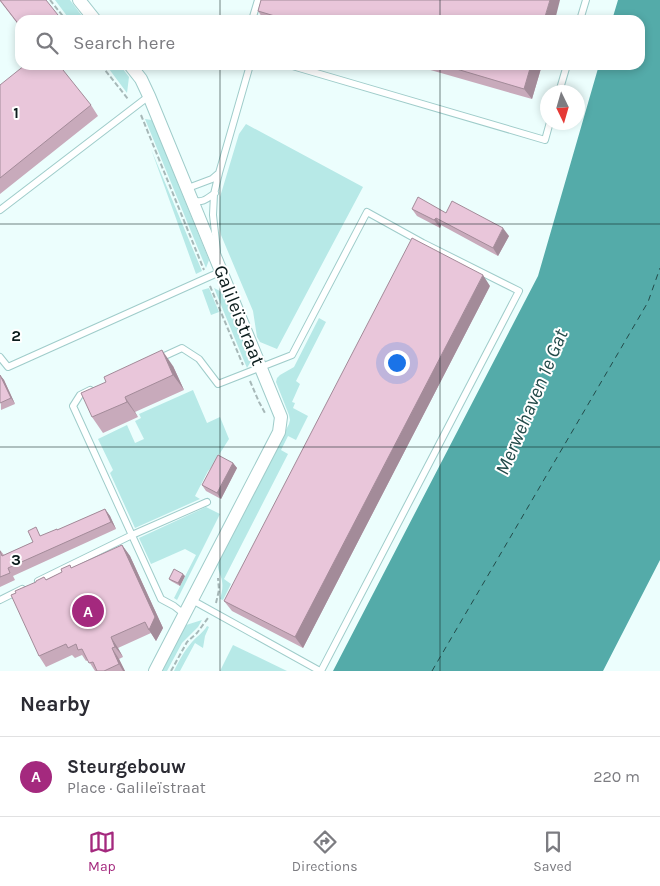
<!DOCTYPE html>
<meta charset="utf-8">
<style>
:root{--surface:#fff;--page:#f2f2f3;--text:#2b2b33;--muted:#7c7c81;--line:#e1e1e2;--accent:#a4297e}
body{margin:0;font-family:Karla,sans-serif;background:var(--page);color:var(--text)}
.compass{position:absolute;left:540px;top:85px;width:45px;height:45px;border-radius:50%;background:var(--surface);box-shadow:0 2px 8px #0003;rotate:175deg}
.you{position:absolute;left:396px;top:362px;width:18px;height:18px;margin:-12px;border:4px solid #fff;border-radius:50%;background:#1a73e8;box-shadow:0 0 0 8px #1a73e833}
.badge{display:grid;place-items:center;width:32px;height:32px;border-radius:50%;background:var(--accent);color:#fff;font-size:16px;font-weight:700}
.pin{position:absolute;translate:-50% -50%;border:2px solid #fff;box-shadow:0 1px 5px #0006}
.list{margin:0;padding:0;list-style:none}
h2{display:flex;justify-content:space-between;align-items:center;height:65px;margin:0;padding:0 20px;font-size:21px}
h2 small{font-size:16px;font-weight:400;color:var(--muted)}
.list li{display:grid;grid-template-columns:32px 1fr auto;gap:15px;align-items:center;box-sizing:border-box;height:80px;padding:0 20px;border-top:1px solid var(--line)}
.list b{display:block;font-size:19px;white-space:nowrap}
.list p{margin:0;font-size:16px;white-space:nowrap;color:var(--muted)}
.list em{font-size:16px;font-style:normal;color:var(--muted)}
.icon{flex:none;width:28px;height:28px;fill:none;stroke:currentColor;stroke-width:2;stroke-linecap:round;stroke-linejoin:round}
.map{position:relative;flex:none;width:660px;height:671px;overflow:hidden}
.search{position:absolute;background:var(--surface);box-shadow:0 2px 8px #0003;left:15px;right:15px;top:15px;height:55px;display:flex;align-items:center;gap:12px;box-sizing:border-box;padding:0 18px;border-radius:15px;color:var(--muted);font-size:19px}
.sheet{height:145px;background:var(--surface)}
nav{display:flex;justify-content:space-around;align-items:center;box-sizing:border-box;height:70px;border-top:1px solid var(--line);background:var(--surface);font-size:14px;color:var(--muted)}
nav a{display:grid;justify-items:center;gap:2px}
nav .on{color:var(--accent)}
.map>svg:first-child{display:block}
.green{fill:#b7e9e7}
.water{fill:#54aba9}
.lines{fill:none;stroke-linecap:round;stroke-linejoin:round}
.ferry{stroke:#234b4a;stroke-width:1;stroke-dasharray:6 5;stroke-linecap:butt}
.service-casing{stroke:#9fccca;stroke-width:8}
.minor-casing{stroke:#9fccca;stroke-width:14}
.path{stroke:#a7b8b8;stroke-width:2;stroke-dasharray:5 2.5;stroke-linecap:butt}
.service{stroke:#fff;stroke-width:6}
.minor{stroke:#fff;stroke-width:12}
.wall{fill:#c8aabb}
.shaded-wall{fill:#a38b99}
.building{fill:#e9c6da;stroke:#a38b99}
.grid{fill:none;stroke:#0c1d1d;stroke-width:1;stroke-opacity:0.55}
.labels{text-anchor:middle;stroke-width:4;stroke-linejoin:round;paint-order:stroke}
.street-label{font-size:19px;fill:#0c1d1d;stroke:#fff}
.water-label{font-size:20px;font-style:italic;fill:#234b4a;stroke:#fff}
.grid-label{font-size:16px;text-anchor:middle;font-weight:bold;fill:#0c1d1d;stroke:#fff;stroke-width:4;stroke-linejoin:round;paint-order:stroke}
</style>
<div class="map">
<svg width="660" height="671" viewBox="0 0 660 671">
<rect width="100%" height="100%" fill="#ecfefd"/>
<path class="green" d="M55,0H70L85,20H70Z
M106,65H120L129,77L127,93Z
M145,119L152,120L209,260L206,268Z
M246,124L363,187L277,349L260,342L257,337L253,311L221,235L219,224L220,197L239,134Z
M151,149L202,271L196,274Z
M209,288L219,312L211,315L202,290Z
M214,288L222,292L251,361L247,368Z
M319,318L326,322L296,381L300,384L292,402L295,403L293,408L308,416L296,440L288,436L281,450L288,454L224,579L231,584L223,600L220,599C222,593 223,587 222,581C221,574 217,570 218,563L289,424L290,420L289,415L276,382L277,378L280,375L294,367Z
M193,390L207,423L220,417L229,439L210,469L208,471L195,496L200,499L135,528L110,473L113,470L98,439L127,425L135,443L144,439L135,421L141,418L139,414Z
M206,507L220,514L177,600L174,598L196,555L185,549L151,564L139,538Z
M202,620L198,627L182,643L167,671H162L186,625Z
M207,626L209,627L205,636L203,648L195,643L180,671H174C179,661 184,651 192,642C197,636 203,633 207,626Z
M233,645L287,671H220Z"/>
<path class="water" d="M618,0H660V560L603,671H333L538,276L599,65H640V20H612Z"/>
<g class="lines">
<path class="ferry" d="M432,671L648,302L660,268"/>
<defs>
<path id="service" d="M252,20L258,0
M580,20L586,0
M289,65L545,140L550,122
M559,92L567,65
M219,173L250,65
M188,188L212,179L219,173L214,194L213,215L217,251
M193,200C202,204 208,198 215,193
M0,210L149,96
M0,357L8,367L222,271
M158,359L182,348L199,359L218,384L292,355L367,212L423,243L519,291L321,671
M90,390L80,395L73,406L161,599L174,606L184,614
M38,581L132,535L207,502
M0,600L22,589
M192,600L320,671"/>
<path id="minor" d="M79,0L95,20
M130,65L141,79L149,96L281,417L279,432L155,671"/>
</defs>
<use href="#service" class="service-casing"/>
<use href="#minor" class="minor-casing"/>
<path class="path" d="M50,0L66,20
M101,65L128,99
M141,115L204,270
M210,286L243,365
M250,381L259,402L265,413
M216,603L219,590L218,578
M171,671L187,642L197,633L208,618"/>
<use href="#service" class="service"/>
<use href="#minor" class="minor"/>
</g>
<path class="wall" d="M0,0L20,20V27L0,1Z
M258,11L555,20H264Z
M413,65H542L532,99Z
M0,85L91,105L98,116L0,194Z
M412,209L509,236L498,256L441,225L440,228L417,216Z
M490,286L303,648L232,611L224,601Z
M173,366L184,390L135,412L138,417L103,433L92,417Z
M0,375L4,380L15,404L1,410Z
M233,463L237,468L221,499L206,491L202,485Z
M105,509L110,516L116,529L13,576L15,580L0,587V550L4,555L33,542L42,536L58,530Z
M122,545L130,556L163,628L156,641L151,633L118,648L123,657L119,659L125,671H95L88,660L86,661L82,655L75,658L72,655L46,667L39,656L16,593Z
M185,576L180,586L171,581L169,579Z"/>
<path class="shaded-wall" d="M550,0H560L555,20H544Z
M531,65H542L532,99L524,89Z
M436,218L441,225L440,228L434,220Z
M503,228L509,236L498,256L493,248Z
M483,275L490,286L303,648L295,637Z
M162,350L173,366L184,390L173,375Z
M0,375L4,380L15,404L11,398Z
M125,397L135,412L138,417L127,402Z
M233,463L237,468L221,499L217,493Z
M105,509L110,516L116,529L111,522Z
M122,545L130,556L163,628L156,641L149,630Z
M183,574L185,576L180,586L178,583Z
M111,637L118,648L123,657L115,647Z
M112,648L119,659L125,671H123L119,664Z"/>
<path class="building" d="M0,0H46L62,20H20V26Z
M261,0H550L544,20H288L258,11Z
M25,65H59L91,105L0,178V85Z
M443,65H531L524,89Z
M418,197L446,213L452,201L503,228L493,248L436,218L434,220L412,209Z
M412,238L483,275L295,637L224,601Z
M162,350L173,375L125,397L127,402L92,417L81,393L106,382L104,377Z
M0,375L11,398L0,403Z
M218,455L233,463L217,493L202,485Z
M105,509L111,522L8,568L10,573L0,577V551L2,556L33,542L28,531L36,527L40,536L57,529V530Z
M122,545L155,617L149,630L145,622L111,637L115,647L112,648L119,664L104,671H97L93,662L89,663L82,649L78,650L76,644L68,648L66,644L39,656L11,595L16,593L15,591L36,582V581L44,577L46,580L62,572L61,569L70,565L71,568Z
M174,569L183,574L178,583L169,579Z"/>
<path class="grid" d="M220,0V20M440,0V20M220,65V671M440,65V671M0,224H660M0,447H660"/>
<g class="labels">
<g class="street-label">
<text transform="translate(240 315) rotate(68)" y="7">Galileïstraat</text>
</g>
<g class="water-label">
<text transform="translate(531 402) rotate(-67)" y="7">Merwehaven 1e Gat</text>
</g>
</g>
<g class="grid-label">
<text x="16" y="118">1</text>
<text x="16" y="341">2</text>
<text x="16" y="565">3</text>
</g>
</svg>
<svg class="compass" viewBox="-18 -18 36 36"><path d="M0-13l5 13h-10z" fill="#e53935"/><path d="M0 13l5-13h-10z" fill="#7c7c81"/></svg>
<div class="you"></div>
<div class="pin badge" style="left:88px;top:611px">A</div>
<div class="search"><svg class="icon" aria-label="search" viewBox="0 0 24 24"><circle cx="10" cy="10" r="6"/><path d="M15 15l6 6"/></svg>Search here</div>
</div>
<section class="sheet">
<h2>Nearby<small></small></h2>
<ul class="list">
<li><span class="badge">A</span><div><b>Steurgebouw</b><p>Place · Galileïstraat</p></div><em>220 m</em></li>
</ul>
</section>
<nav>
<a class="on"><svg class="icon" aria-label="map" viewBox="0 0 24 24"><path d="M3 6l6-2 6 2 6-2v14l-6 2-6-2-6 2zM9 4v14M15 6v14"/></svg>Map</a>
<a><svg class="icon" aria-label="directions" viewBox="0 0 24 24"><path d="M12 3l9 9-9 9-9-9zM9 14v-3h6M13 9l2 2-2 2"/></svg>Directions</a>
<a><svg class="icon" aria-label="saved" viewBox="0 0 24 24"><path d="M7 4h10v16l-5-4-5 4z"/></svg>Saved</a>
</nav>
